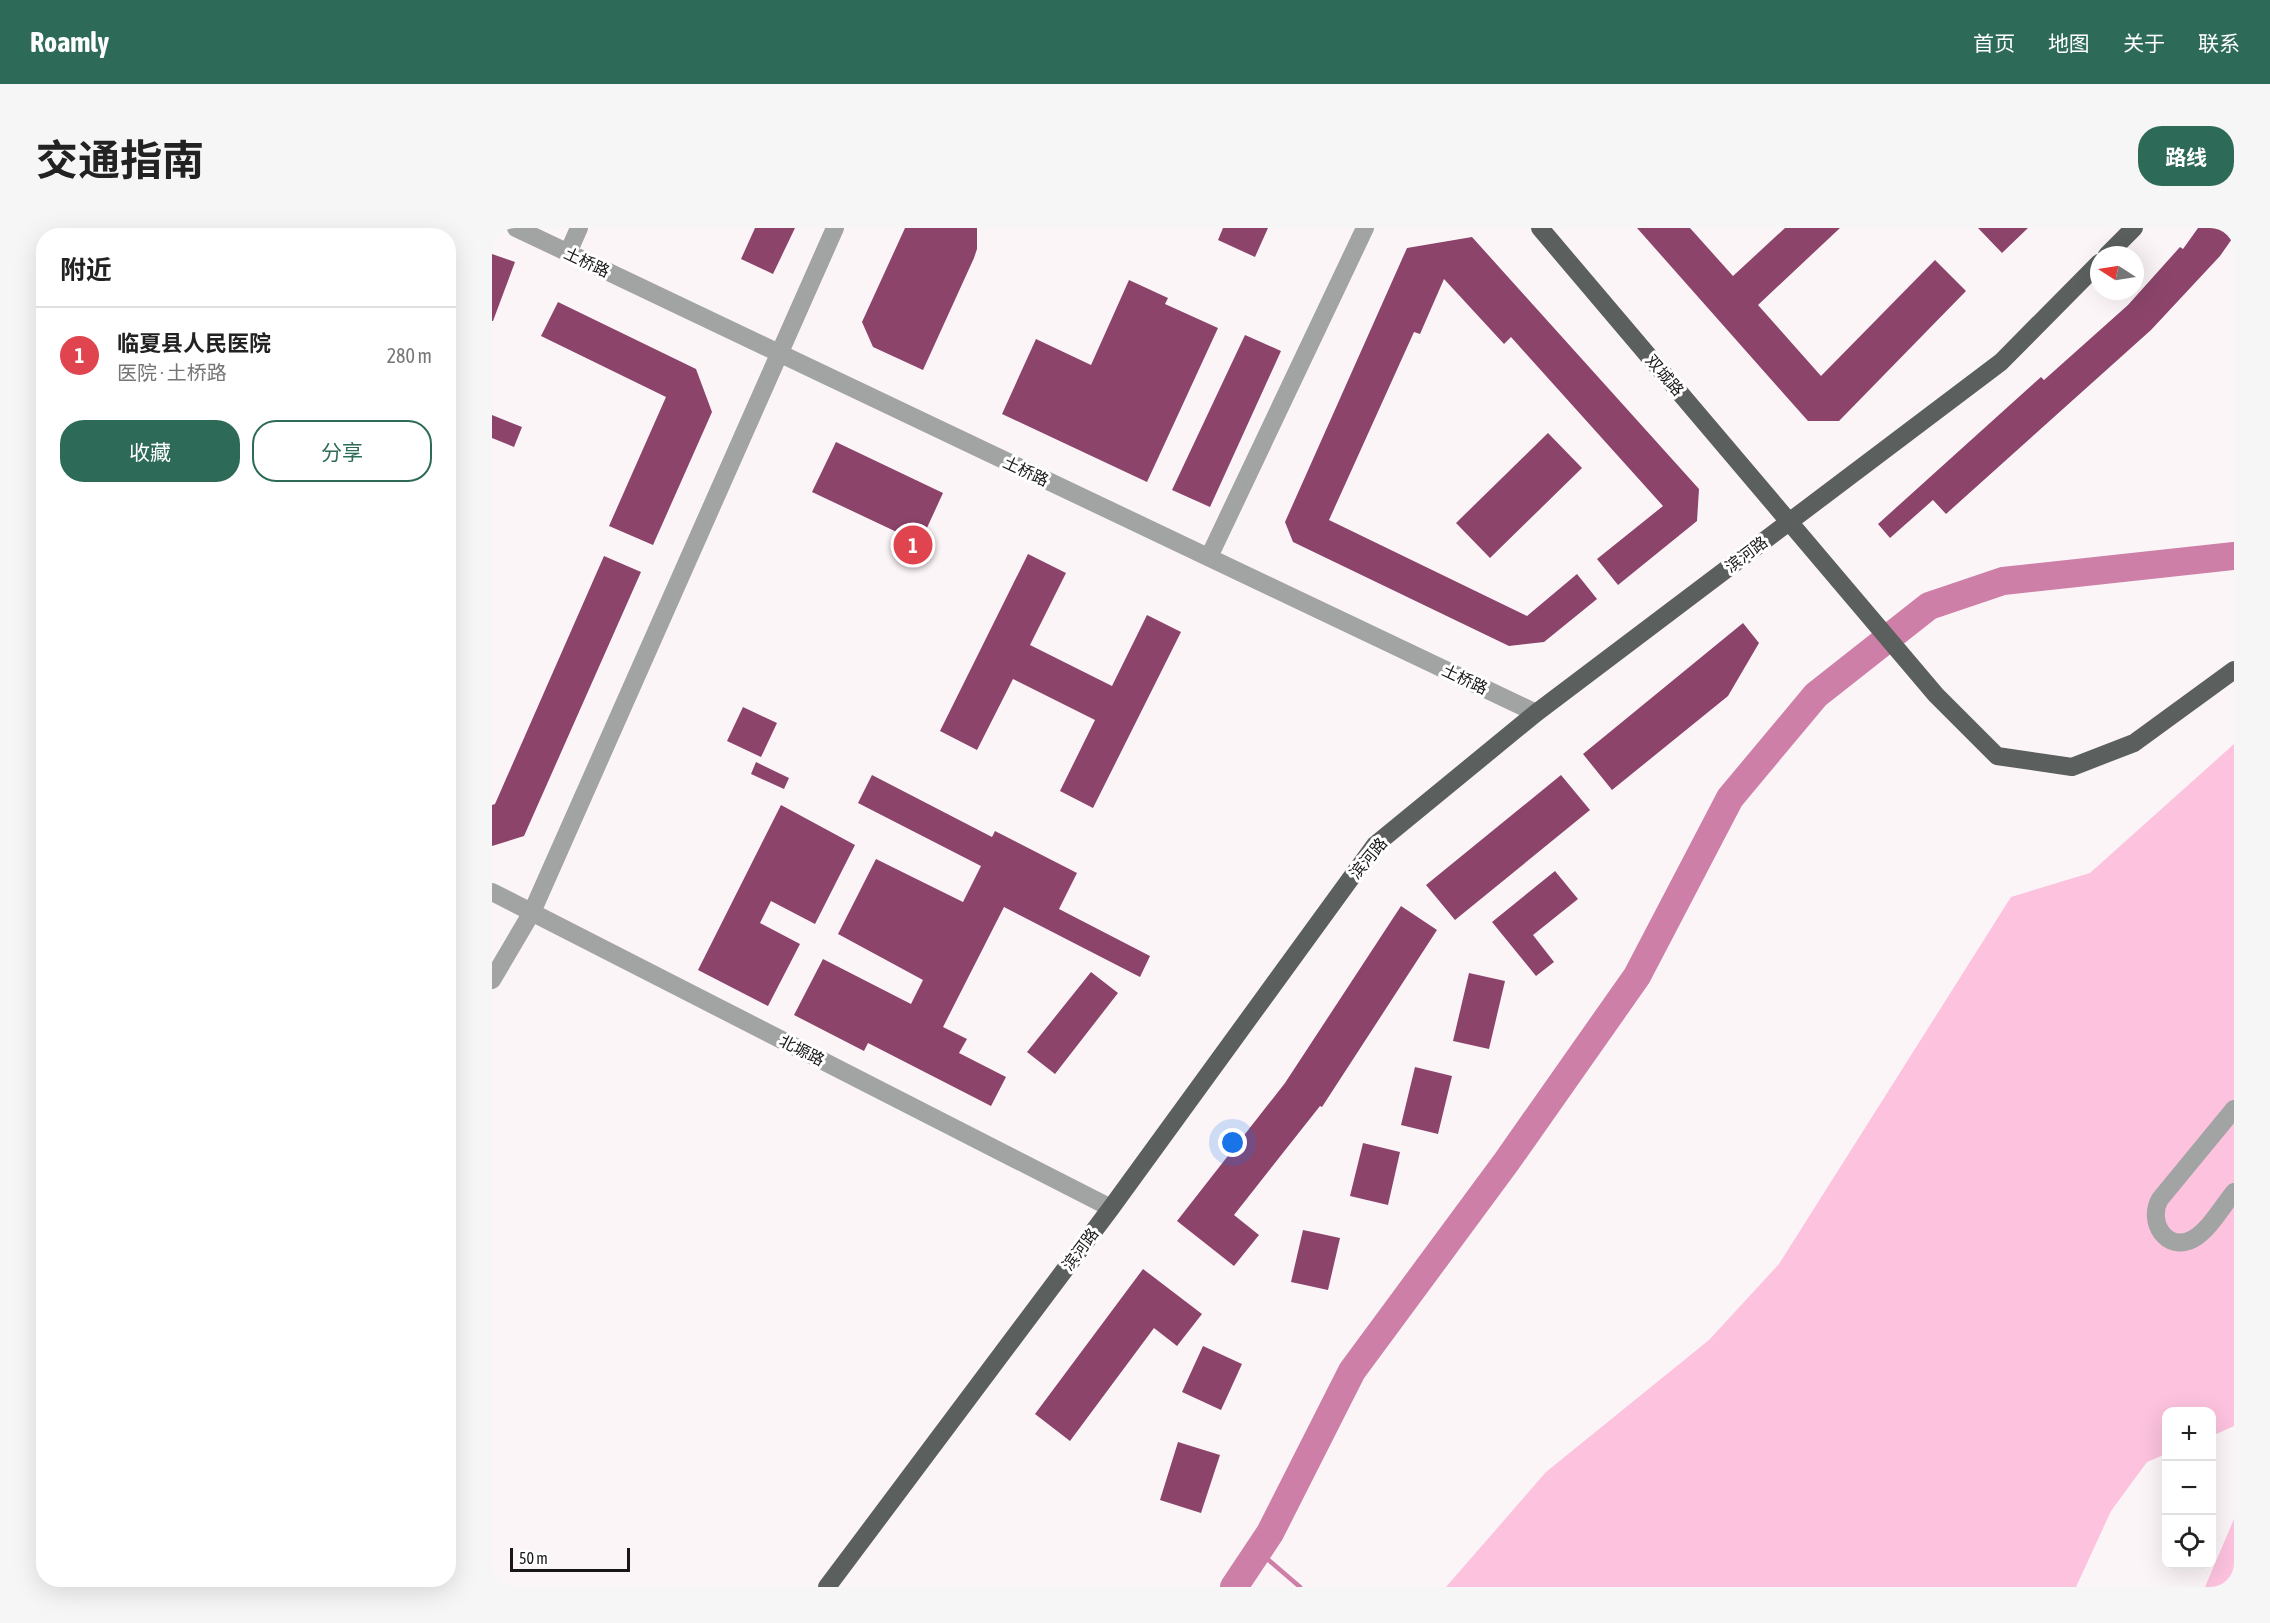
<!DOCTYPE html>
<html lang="zh">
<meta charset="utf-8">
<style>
:root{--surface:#fff;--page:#f6f6f6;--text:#222;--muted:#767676;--line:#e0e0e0;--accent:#2d6b58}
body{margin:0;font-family:"Asap Condensed","Noto Sans SC",sans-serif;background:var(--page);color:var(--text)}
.controls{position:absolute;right:18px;bottom:18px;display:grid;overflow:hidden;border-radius:12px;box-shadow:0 6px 24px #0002}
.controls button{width:54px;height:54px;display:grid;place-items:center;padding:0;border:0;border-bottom:2px solid var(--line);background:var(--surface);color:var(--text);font:30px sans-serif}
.compass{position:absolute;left:1598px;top:18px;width:54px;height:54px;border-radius:50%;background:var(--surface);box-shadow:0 6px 24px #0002;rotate:282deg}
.scale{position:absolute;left:18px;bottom:15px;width:120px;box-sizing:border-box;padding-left:6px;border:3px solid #181617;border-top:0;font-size:16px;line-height:21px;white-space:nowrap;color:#181617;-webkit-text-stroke:4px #fff;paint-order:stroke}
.you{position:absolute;left:741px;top:915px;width:21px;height:21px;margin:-15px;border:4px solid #fff;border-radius:50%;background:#1a73e8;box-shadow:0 0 0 9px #1a73e833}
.badge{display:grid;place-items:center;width:39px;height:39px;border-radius:50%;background:var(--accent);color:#fff;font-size:20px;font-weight:700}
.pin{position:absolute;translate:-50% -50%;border:3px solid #fff;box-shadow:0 2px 6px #0006}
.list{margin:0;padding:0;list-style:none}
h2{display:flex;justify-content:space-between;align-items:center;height:78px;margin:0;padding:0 24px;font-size:26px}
h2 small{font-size:20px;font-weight:400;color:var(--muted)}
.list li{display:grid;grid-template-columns:39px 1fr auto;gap:18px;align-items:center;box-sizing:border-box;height:96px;padding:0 24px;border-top:2px solid var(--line)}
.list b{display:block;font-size:22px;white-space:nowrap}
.list p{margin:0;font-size:20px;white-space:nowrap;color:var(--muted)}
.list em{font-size:20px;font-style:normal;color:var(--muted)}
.actions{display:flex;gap:12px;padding:18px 24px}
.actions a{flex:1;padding:14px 0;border:2px solid var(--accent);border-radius:24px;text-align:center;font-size:21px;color:var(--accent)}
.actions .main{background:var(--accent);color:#fff}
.icon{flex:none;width:33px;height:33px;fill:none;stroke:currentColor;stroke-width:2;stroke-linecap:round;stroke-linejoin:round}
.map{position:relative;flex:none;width:1742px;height:1359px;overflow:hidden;border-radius:24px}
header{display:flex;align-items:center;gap:36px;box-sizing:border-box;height:84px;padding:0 30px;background:var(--accent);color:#fff}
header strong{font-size:28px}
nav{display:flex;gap:33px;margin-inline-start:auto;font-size:21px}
.intro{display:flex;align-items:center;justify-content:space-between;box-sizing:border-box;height:144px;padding:0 36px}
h1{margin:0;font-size:42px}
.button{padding:15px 27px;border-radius:24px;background:var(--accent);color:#fff;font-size:21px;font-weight:700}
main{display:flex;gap:36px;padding:0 36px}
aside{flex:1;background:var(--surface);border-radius:24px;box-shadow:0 6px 24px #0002}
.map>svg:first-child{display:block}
.green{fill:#fcc2de}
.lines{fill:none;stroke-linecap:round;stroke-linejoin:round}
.stream{stroke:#cd7fa7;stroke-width:4.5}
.river{stroke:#cd7fa7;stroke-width:28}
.building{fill:#8c446b}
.minor{stroke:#a1a4a3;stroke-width:18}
.major{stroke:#5b605e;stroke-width:18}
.labels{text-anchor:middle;stroke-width:6;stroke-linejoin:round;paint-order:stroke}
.street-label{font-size:16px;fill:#181617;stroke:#fff}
</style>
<header>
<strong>Roamly</strong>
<nav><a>首页</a><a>地图</a><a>关于</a><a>联系</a></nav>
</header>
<div class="intro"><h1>交通指南</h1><a class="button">路线</a></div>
<main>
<aside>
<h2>附近<small></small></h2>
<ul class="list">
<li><span class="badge" style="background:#e0444e">1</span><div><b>临夏县人民医院</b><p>医院 · 土桥路</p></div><em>280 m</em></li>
</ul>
<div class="actions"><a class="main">收藏</a><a>分享</a></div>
</aside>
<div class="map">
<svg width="1742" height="1359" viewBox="0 0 1742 1359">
<rect width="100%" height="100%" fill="#fcf5f8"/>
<path class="green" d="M1742,516V1198L1720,1208V1184H1674V1226L1655,1234L1619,1283L1584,1359H954L1054,1244L1217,1112L1287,1036L1519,669L1598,645Z
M1742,1291V1359H1713Z"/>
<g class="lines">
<path class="stream" d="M766,1323L808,1359"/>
<path class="river" d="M742,1359L778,1305L860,1143L1015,933L1145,748L1238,570L1324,467L1437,378L1511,353L1742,328"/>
</g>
<path class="building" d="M263,0H303L281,46L249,31Z
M413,0H485V21L482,30L431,142L381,119L370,94Z
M731,0H776L763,29L726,12Z
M1145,0H1198L1241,48L1293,0H1348L1266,77L1329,148L1443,32L1474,63L1347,193H1316Z
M1486,0H1536L1510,25Z
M1706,0H1742V8L1728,28L1659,102L1454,286L1441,272L1398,310L1386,296L1549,149L1552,152L1636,77L1688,19L1691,21Z
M980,9L1207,261L1205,293L1126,357L1105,331L1171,278L1019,109L1012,116L952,51L928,106L922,104L837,292L1035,388L1085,346L1105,371L1052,414L1017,418L801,314L793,294L915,20Z
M0,26L23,34L1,93H0Z
M637,52L676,70L673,76L726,100L655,254L510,186L544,111L599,137Z
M66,74L204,141L220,184L161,317L117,298L174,169L49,108Z
M753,107L789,123L718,279L680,262Z
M0,187L30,199L22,219L0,210Z
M1056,205L1090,240L998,330L964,295Z
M344,214L451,265L428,315L320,264Z
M536,326L574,345L538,417L620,458L655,387L689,404L601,580L568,563L603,492L521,451L485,522L448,503Z
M112,328L149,344L32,608L0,618V577L3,576Z
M1251,395L1267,415L1236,468L1120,562L1091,526Z
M251,479L285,495L269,529L235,513Z
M264,534L297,550L292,561L259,546Z
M380,547L500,609L503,603L585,645L567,681L658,728L648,749L512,679L451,799L475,811L467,825L514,849L499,878L376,815L372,823L302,787L331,731L419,776L431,752L346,706L384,631L471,674L489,638L366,575Z
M1069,547L1098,582L963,692L934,657Z
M289,577L363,617L323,696L279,673L268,695L308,716L276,778L206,742Z
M1063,643L1086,671L1041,707L1062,734L1044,748L1000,694Z
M909,678L945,702L830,879L828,878L742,987L767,1007L742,1038L685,993L793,855Z
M599,744L626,765L563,846L535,824Z
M977,745L1013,753L997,821L961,813Z
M923,839L960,848L946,906L909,897Z
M871,915L908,924L896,977L858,968Z
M811,1002L848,1010L836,1062L799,1054Z
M651,1041L710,1086L685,1118L662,1100L578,1213L543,1186Z
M711,1118L750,1136L729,1182L690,1164Z
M686,1214L728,1227L709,1285L668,1272Z"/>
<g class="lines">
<path class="minor" d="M24,0L1044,485
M76,25L87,0
M717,329L873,0
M0,664L619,980
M0,752L40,684L343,0
M1742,881L1668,971C1655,993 1674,1025 1701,1011C1717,1002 1730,979 1742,964"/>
<path class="major" d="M1048,0L1444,467L1505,528L1580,539L1642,515L1742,442
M1615,27L1642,0
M335,1359L619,980L883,617L1044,485L1509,134L1607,35"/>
</g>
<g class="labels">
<g class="street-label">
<text transform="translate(95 34) rotate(25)" y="6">土桥路</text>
<text transform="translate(1173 147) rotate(49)" y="6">双城路</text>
<text transform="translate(534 243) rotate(25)" y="6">土桥路</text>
<text transform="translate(1254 326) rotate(-37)" y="6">滨河路</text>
<text transform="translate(973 451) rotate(25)" y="6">土桥路</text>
<text transform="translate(876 630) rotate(-50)" y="6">滨河路</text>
<text transform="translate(310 822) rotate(27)" y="6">北塬路</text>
<text transform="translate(588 1021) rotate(-53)" y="6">滨河路</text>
</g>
</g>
</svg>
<div class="controls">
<button>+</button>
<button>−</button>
<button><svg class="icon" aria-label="locate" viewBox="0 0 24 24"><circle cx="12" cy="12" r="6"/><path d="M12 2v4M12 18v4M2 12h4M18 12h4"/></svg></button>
</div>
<svg class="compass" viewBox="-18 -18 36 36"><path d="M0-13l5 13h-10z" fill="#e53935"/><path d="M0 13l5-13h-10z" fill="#767676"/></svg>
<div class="scale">50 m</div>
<div class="you"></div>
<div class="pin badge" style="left:421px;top:317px;background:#e0444e">1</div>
</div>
</main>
